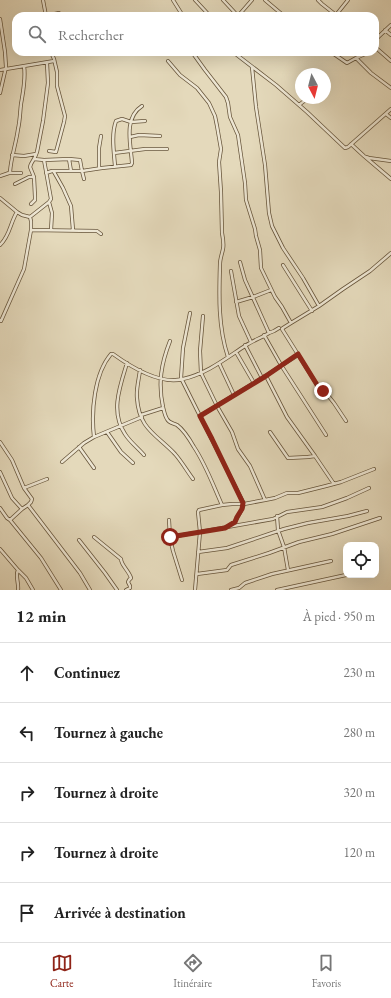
<!DOCTYPE html>
<html lang="fr">
<meta charset="utf-8">
<style>
:root{--surface:#fff;--page:#f6f6f6;--text:#222;--muted:#767676;--line:#e0e0e0;--accent:#8f2418}
body{margin:0;font-family:"EB Garamond",serif;background:var(--page);color:var(--text)}
.controls{position:absolute;right:12px;bottom:12px;display:grid;overflow:hidden;border-radius:8px;box-shadow:0 4px 16px #0002}
.controls button{width:36px;height:36px;display:grid;place-items:center;padding:0;border:0;border-bottom:1px solid var(--line);background:var(--surface);color:var(--text);font:20px sans-serif}
.compass{position:absolute;left:295px;top:68px;width:36px;height:36px;border-radius:50%;background:var(--surface);box-shadow:0 4px 16px #0002;rotate:173deg}
.stop{position:absolute;width:12px;height:12px;margin:-9px;border:3px solid #8f2418;border-radius:50%;background:#fff}
.stop.end{background:#8f2418;border-color:#fff;box-shadow:0 1px 4px #0008}
.list{margin:0;padding:0;list-style:none}
h2{display:flex;justify-content:space-between;align-items:center;height:52px;margin:0;padding:0 16px;font-size:17px}
h2 small{font-size:13px;font-weight:400;color:var(--muted)}
.list li{display:grid;grid-template-columns:26px 1fr auto;gap:12px;align-items:center;box-sizing:border-box;height:60px;padding:0 16px;border-top:1px solid var(--line)}
.list b{display:block;font-size:15px;white-space:nowrap}
.list em{font-size:13px;font-style:normal;color:var(--muted)}
.icon{flex:none;width:22px;height:22px;fill:none;stroke:currentColor;stroke-width:2;stroke-linecap:round;stroke-linejoin:round}
.map{position:relative;flex:none;width:391px;height:590px;overflow:hidden}
.search{position:absolute;background:var(--surface);box-shadow:0 4px 16px #0002;left:12px;right:12px;top:12px;height:44px;display:flex;align-items:center;gap:10px;box-sizing:border-box;padding:0 14px;border-radius:12px;color:var(--muted);font-size:15px}
.sheet{height:352px;background:var(--surface)}
nav{display:flex;justify-content:space-around;align-items:center;box-sizing:border-box;height:56px;border-top:1px solid var(--line);background:var(--surface);font-size:11px;color:var(--muted)}
nav a{display:grid;justify-items:center;gap:2px}
nav .on{color:var(--accent)}
.map>svg:first-child{display:block}
.lines{fill:none;stroke-linecap:round;stroke-linejoin:round}
.minor-casing{stroke:#66543a;stroke-width:4}
.minor{stroke:#ede6d3;stroke-width:2.5}
.route{stroke:#8f2418;stroke-width:5}
</style>
<div class="map">
<svg width="391" height="590" viewBox="0 0 391 590">
<rect width="100%" height="100%" fill="#e4d9bb"/>
<filter id="stains"><feTurbulence type="fractalNoise" baseFrequency=".005" numOctaves="4"/><feColorMatrix values="0 0 0 0 .2 0 0 0 0 .09 0 0 0 0 .02 0 0 0 .5 -.17"/></filter>
<radialGradient id="worn" r=".72"><stop offset=".6" stop-color="#630" stop-opacity="0"/><stop offset="1" stop-color="#630" stop-opacity=".3"/></radialGradient>
<g class="lines">
<defs>
<path id="minor" d="M43,0L46,16
M173,0L183,16
M195,0L210,16
M223,0L238,16
M265,0L284,16
M318,0L322,4L336,15
M336,15L348,0
M46,16L59,13
M238,16L252,0
M0,19L5,52L6,67L0,93
M385,30L391,35
M375,40L391,25
M375,47L391,61
M192,52L205,70L226,97L228,103L230,117L238,135L245,183L246,200L255,229L256,236L260,250L261,268L275,297L282,307L291,323
M233,52L276,85L307,112L345,148L348,147L391,109
M331,52L347,63L356,58L365,54V52
M356,58L371,73L391,88
M168,61L180,75L197,88L209,103L215,116L217,126L221,149L219,162L221,192L222,233C223,238 224,244 223,249C222,254 220,259 220,264C219,295 218,327 228,357
M252,67L256,107L265,165L269,213L272,226L283,248L303,278L319,306
M0,70L54,61
M299,105L308,98
M386,114L391,118
M130,137L139,135L160,136
M351,144L364,156L391,179
M49,151L56,152L64,122L65,116L57,86V72L54,59L51,52
M114,153L145,149H167
M12,155L24,156L36,154
M366,157L369,158L391,161
M34,159L44,160L69,159L71,171
M69,159L80,160L82,171L84,179
M115,166C114,153 111,134 116,121L122,119L131,122L145,121
M99,168V148L101,136
M54,172L63,188L71,206L73,230
M9,173H21
M46,173L52,171H82L102,168L131,165L132,163C131,145 123,118 142,106
M0,176L9,173L10,172C11,157 16,144 18,129C20,121 20,112 21,104C23,92 26,79 24,66
M15,184L29,177H34
M0,198L11,207L17,212C10,223 10,236 0,245
M49,202L52,213L51,230
M31,204L35,200V197L34,177L30,167L31,164L35,157L37,152L43,121L48,83L47,63
M17,212L22,215L30,217L49,202L51,199L44,160
M31,230L97,231L101,234
M283,265L312,311
M231,271L239,316L251,342
M236,302L253,297L271,290
M190,313L183,348L181,378L244,504C243,507 236,522 233,523C231,525 229,525 227,527
M203,316L200,351L201,373L217,406L232,432L238,449L250,466L265,500
M0,320L1,321L24,269L31,230V221L30,217
M269,333L274,331L279,328
M264,335L281,365L326,435
M170,341C161,364 158,383 163,407C164,411 165,416 167,419C169,423 173,423 177,425C184,430 190,440 194,447C206,465 213,485 222,505
M245,345L262,378
M236,352L254,383
M127,363C120,386 110,412 125,434C130,442 138,448 144,455
M219,363L234,395
M140,370C139,379 136,389 137,398C139,429 156,434 175,454C182,462 187,471 193,479
M266,376L287,417L315,456L308,457L288,458L270,432
M141,415L163,408
M200,416L262,378L298,355
M346,421L334,403L326,393L319,388L282,329L283,328L291,323L319,306L343,289L370,271L391,253
M107,432L121,452L133,463
M94,437C91,412 94,374 111,354H113C131,367 160,385 183,379C206,374 225,359 245,346C252,341 261,338 269,333L245,280L240,262
M0,442L12,460L24,488L32,499L31,502L28,505L80,573L90,590
M79,447L94,468
M315,456L334,484
M62,462L84,443L94,437L142,417
M0,472L12,498L22,509L28,505
M24,488L47,479
M0,508L7,518L10,520L41,558L61,590
M277,516L278,530L284,547L288,570
M10,520L22,509
M169,520L170,537
M94,537L121,559C121,565 129,571 131,578L129,580L128,582L130,586V588L126,590
M79,540L105,573L117,590
M0,549L18,570C15,576 19,583 18,590
M198,552L227,548L284,529L308,523L348,516L367,511
M18,570L26,578L33,590
M197,574L227,570L231,565L269,553L299,542L332,534L380,518
M182,580L173,551L170,538L171,537L273,519L287,512L322,507L347,498L369,488
M195,590L200,532L198,512L199,510L222,505L232,504H244L265,500L275,498L287,493H298L326,486L341,482L374,469
M231,590L239,588L245,583L272,574L331,561
M277,590L346,575"/>
</defs>
<use href="#minor" class="minor-casing"/>
<use href="#minor" class="minor"/>
</g>
<g class="lines">
<path class="route" d="M170,537L225,528L235,522L237,517L242,509L243,503L212,439L200,416L266,376L298,354L319,388L323,391"/>
</g>
<rect width="100%" height="100%" filter="url(#stains)"/>
<rect width="100%" height="100%" fill="url(#worn)"/>
</svg>
<div class="controls">
<button><svg class="icon" aria-label="locate" viewBox="0 0 24 24"><circle cx="12" cy="12" r="6"/><path d="M12 2v4M12 18v4M2 12h4M18 12h4"/></svg></button>
</div>
<svg class="compass" viewBox="-18 -18 36 36"><path d="M0-13l5 13h-10z" fill="#e53935"/><path d="M0 13l5-13h-10z" fill="#767676"/></svg>
<div class="stop" style="left:170px;top:537px"></div>
<div class="stop end" style="left:323px;top:391px"></div>
<div class="search"><svg class="icon" aria-label="search" viewBox="0 0 24 24"><circle cx="10" cy="10" r="6"/><path d="M15 15l6 6"/></svg>Rechercher</div>
</div>
<section class="sheet">
<h2>12 min<small>À pied · 950 m</small></h2>
<ul class="list">
<li><svg class="icon" aria-label="ahead" viewBox="0 0 24 24"><path d="M12 20V5M6 11l6-6 6 6"/></svg><div><b>Continuez</b></div><em>230 m</em></li>
<li><svg class="icon" aria-label="left" viewBox="0 0 24 24"><path d="M17 20v-9H6M10 6l-5 5 5 5"/></svg><div><b>Tournez à gauche</b></div><em>280 m</em></li>
<li><svg class="icon" aria-label="right" viewBox="0 0 24 24"><path d="M7 20v-9h11M14 6l5 5-5 5"/></svg><div><b>Tournez à droite</b></div><em>320 m</em></li>
<li><svg class="icon" aria-label="right" viewBox="0 0 24 24"><path d="M7 20v-9h11M14 6l5 5-5 5"/></svg><div><b>Tournez à droite</b></div><em>120 m</em></li>
<li><svg class="icon" aria-label="arrive" viewBox="0 0 24 24"><path d="M6 21V4h12l-3 4 3 4H6"/></svg><div><b>Arrivée à destination</b></div></li>
</ul>
</section>
<nav>
<a class="on"><svg class="icon" aria-label="map" viewBox="0 0 24 24"><path d="M3 6l6-2 6 2 6-2v14l-6 2-6-2-6 2zM9 4v14M15 6v14"/></svg>Carte</a>
<a><svg class="icon" aria-label="directions" viewBox="0 0 24 24"><path d="M12 3l9 9-9 9-9-9zM9 14v-3h6M13 9l2 2-2 2"/></svg>Itinéraire</a>
<a><svg class="icon" aria-label="saved" viewBox="0 0 24 24"><path d="M7 4h10v16l-5-4-5 4z"/></svg>Favoris</a>
</nav>
